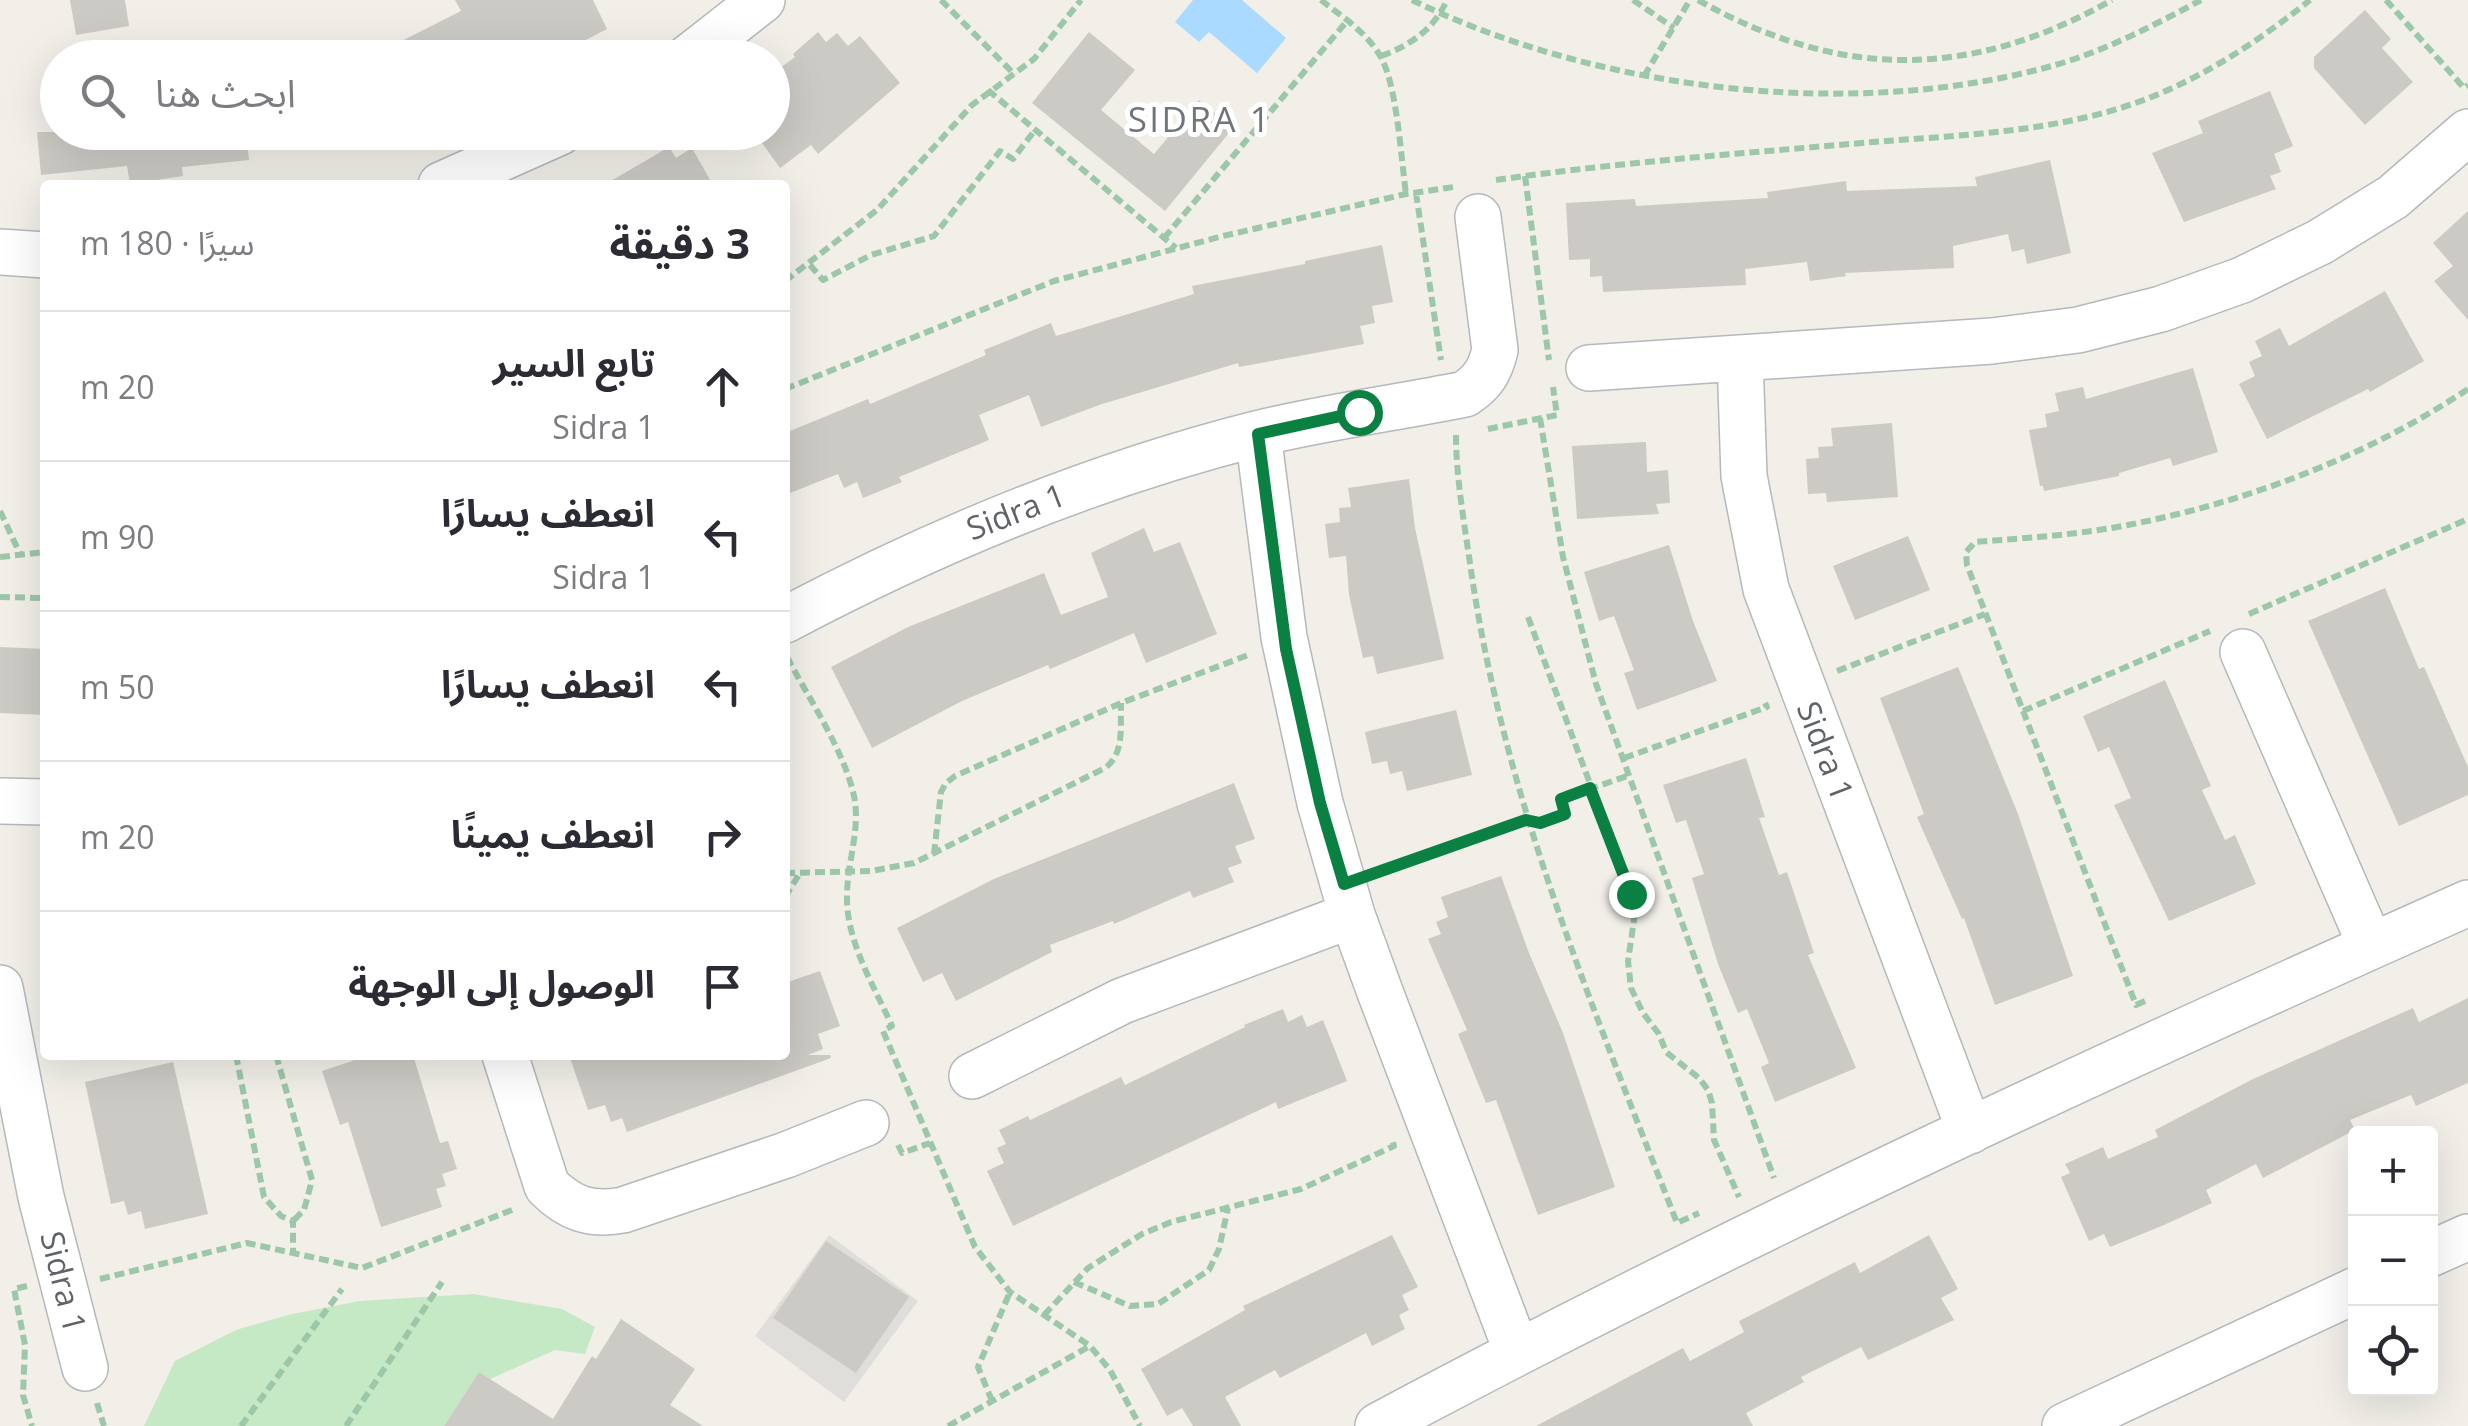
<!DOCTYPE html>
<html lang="ar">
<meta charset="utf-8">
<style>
:root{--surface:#fff;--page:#f2f2f3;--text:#2b2b33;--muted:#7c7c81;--line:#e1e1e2}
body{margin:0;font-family:"Open Sans","Noto Sans Arabic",sans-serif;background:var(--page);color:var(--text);direction:rtl}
.controls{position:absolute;right:30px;bottom:30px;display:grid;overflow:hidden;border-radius:10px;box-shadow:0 10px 40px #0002}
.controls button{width:90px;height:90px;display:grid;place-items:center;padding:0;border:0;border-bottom:2px solid var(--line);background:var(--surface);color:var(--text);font:50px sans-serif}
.stop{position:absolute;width:30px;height:30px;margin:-22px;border:8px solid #0b8043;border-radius:50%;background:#fff}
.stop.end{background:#0b8043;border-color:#fff;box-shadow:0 2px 10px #0008}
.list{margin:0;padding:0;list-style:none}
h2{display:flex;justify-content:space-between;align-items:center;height:130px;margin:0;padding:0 40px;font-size:42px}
h2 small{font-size:32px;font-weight:400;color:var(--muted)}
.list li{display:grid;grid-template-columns:65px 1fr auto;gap:30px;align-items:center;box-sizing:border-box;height:150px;padding:0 40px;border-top:2px solid var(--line)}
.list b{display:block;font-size:38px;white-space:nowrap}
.list p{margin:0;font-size:32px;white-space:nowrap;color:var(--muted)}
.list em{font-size:32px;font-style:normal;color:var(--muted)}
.icon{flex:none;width:55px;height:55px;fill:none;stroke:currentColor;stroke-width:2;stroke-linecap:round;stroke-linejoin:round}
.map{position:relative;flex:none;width:2468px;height:1426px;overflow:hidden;direction:ltr}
.search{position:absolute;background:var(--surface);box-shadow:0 10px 40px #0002;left:40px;top:40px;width:750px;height:110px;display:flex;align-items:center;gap:25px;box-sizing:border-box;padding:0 35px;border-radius:55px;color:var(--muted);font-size:38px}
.panel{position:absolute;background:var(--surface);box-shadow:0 10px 40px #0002;left:40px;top:180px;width:750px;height:880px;border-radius:10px;direction:rtl}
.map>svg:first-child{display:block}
.industrial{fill:#e0deda}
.green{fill:#c5e8c5}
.water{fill:#aadaff}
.building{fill:#cccac5}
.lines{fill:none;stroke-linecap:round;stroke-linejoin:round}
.minor-casing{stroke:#b5b8bc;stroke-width:48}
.path{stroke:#9cc7a9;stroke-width:6;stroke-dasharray:10 5;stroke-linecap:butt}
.minor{stroke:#fff;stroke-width:45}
.route{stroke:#0b8043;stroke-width:12}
.labels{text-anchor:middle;stroke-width:10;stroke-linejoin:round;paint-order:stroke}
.street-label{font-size:32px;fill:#5f6368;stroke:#fff}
.neighbourhood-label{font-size:35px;letter-spacing:2.5px;fill:#70757a;stroke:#fff}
</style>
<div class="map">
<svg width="2468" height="1426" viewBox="0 0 2468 1426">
<rect width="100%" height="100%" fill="#f1efe8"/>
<path class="industrial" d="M829,1235L918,1301L844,1402L755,1336Z"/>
<path class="green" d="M473,1294L562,1309L595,1327L585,1354L555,1350L490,1379L479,1372L444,1426H144L175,1361L236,1330L292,1314L360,1301Z"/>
<path class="water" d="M1193,0H1242L1286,38L1257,73L1209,32L1199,42L1175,22Z"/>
<path class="building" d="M70,0H125L129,26L76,35Z
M455,0H593L607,29L551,58H368L461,11Z
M2365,10L2391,39L2382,48L2413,82L2365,125L2314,68V57Z
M818,32L826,42L837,33L848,46L860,36L900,83L818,154L811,145L780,168L754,132H772V74L795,57L793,54Z
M1089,32L1135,70L1101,110L1154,154L1199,100L1233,128L1165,211L1032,103Z
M2270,91L2293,146L2274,154L2281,172L2270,176L2276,189L2184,222L2152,153L2203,133L2198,121Z
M37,132H246L249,160L182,167L183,176L130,184L127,166L41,175Z
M669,147L676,158L692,148L713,185H604Z
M2050,160L2071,253L2027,264L2024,249L2012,252L2008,234L1953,246L1954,268L1845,273L1846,276L1810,281L1807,262L1745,269L1746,285L1603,292L1602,276L1590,277V259L1569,260L1566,203L1635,199L1636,206L1768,198L1767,192L1846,181L1847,191L1977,186L1975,177Z
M2468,211V320L2434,281L2453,266L2433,243Z
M1382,245L1393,302L1372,306L1375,323L1360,326L1364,344L1239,367L1238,363L1099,405L1041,427L1029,395L979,415L989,440L899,477L902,482L863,498L857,482L844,488L838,474L785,495V433L868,399L870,404L986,355L984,350L1051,323L1056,336L1194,294L1192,286L1305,264V261Z
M2385,291L2424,361L2370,392L2368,389L2267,439L2239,384L2255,376L2249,362L2262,356L2255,341L2280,328L2289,346Z
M2193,368L2218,452L2173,466L2170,458L2119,473V476L2044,491L2043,486H2040L2029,430L2047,427L2045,414L2059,411L2055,393L2083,387L2086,399Z
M1892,423L1898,497L1827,502L1826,493L1808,494L1806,459L1819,458L1818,447L1833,446L1831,428Z
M1646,442L1647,472L1668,470L1670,503L1656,504L1659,514L1577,519L1572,446Z
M1409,479L1415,528L1444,659L1377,674L1373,656L1363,658L1349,595L1346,556L1329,558L1325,524L1340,522L1339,508L1351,507L1348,488Z
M1144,528L1154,552L1180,542L1217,634L1146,663L1134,633L1050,669L1048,665L962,701L872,748L831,667L908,627L1044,573L1061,615L1108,597L1091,553Z
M1908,536L1930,590L1855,620L1833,566Z
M1669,545L1693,621L1717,681L1637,710L1624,673L1634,670L1614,616L1599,621L1584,572Z
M2385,588L2419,669L2424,667L2468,767V795L2399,826L2308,621Z
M0,647L45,649V715L0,713Z
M1958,667L2018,814L2073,976L1995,1005L1964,918L1962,919L1917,817L1924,814L1880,698Z
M2165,680L2211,786L2202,790L2225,840L2235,835L2256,884L2169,921L2114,805L2131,798L2109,747L2098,752L2083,716Z
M1456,710L1472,775L1407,791L1402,771L1390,774L1387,761L1372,764L1365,732Z
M1746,758L1765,817L1759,818L1779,875L1787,872L1814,953L1808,955L1856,1068L1775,1102L1761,1067L1769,1063L1747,1009L1738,1013L1718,964L1692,878L1704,874L1686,820L1676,823L1663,785Z
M1234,783L1255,839L1235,846L1242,863L1228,868L1234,882L1193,898L1190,891L1114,924L1113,921L1050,945L1052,952L956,1001L942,973L923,982L897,928L996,878Z
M1501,876L1529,953L1563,1033L1615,1187L1538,1215L1496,1100L1486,1103L1458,1034L1467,1030L1428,939L1441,934L1436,922L1448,917L1441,897Z
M820,971L840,1026L818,1034L823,1049L808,1055H830L831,1058L627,1132L622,1118L611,1122L605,1105L588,1110L569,1055H785V983Z
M2468,998V1083L2416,1106L2411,1095L2350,1120L2355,1130L2263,1178L2256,1164L2206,1190L2212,1203L2164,1225L2110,1247L2104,1234L2089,1241L2061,1177L2070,1173L2065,1164L2103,1147L2108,1159L2158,1137L2155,1130L2253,1079L2413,1008L2419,1022Z
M1283,1009L1288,1022L1302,1015L1307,1027L1323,1020L1347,1081L1278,1109L1276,1102L1013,1226L987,1171L1004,1163L997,1148L1006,1144L999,1130L1028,1116L1030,1120L1121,1077L1125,1085L1245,1027L1244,1025Z
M370,1055H413L440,1143L448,1141L457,1169L442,1174L446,1186L436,1189L442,1207L381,1227L348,1122L340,1125L322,1071Z
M173,1062L208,1214L145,1229L141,1211L128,1215L124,1201L111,1204L85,1082Z
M1392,1235L1418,1287L1402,1295L1409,1310L1399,1315L1405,1329L1372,1346L1366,1333L1280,1378L1275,1370L1225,1397L1241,1426H1193L1182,1408L1167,1416L1141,1369L1245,1310L1243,1306Z
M1929,1235L1958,1289L1941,1298L1954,1320L1868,1360L1861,1347L1801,1377L1804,1382L1746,1413L1753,1426H1536L1683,1348L1690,1361L1744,1332L1739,1321L1855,1262L1860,1273Z
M826,1241L909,1297L856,1373L773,1318Z
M621,1319L695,1369L670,1405L703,1426H444L479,1372L553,1419L592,1356L596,1359Z"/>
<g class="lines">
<defs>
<path id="minor" d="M688,58L762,0
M441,185L560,132
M0,252L45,255
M1740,358L1744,476L1766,589L1970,1131
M1589,368L1992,341L2078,330L2161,309L2242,280L2320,242L2393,197L2468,132
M1258,434L1284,637L1320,803L1352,915L1380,992L1517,1352
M785,620C936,540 1091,476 1256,434C1325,417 1396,408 1465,394C1483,382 1490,371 1495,350L1478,217
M2243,652L2371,946
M0,801L45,802
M0,988L41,1197L85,1368
M505,1055L547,1186C570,1209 591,1216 623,1210L786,1155L866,1123
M972,1076L1122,1001L1352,915
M2430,1254L2468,1237
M1378,1426C1733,1236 2100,1067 2468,903
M2065,1426L2356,1290"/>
</defs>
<use href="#minor" class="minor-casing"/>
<path class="path" d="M941,0L1015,75
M1321,0C1341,16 1365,31 1379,54C1397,81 1401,159 1406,194
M1412,0C1596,90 1849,121 2048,67C2101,53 2153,26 2201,0
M1633,0L1674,28
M1698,0C1840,80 1970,80 2112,0
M2386,0L2464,88L2468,85
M1381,56C1411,45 1434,29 1447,0
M1644,76L1690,0
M988,90L1176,248
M1525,176L1549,360
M1496,180C1621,162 1747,153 1873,142C1962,135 2057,132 2141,101C2203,78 2259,41 2310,0
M1416,193L1441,360
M1164,238L1347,21
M810,265L823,280L871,255L934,236L1000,151L1013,159L1035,130
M785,281L877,210L972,105L1034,59L1081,0
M785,389L1054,281L1223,236L1406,194L1454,187
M1540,418L1563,557L1596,684L1774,1178
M1488,429L1557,415L1553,387
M1456,435C1456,476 1464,522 1470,563C1502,794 1593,1007 1677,1223L1699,1213
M0,511L21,556
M0,557L45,552
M0,597L45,598
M2249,614L2468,519
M1528,617L1631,894L1635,913L1628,961L1631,988L1643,1013L1659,1034L1666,1052L1699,1078L1708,1090L1712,1103L1714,1140L1739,1197
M787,657C809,699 844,750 854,796C861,829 847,862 847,896C846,941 874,986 892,1026L883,1031L975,1247L1010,1292L1090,1346L1110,1370L1140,1426
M1837,671L1985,614
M2023,711L2210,631
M1624,758L1767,707L1765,703
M934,854L941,792L946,783L955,776L1121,703L1251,654
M1380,871L1526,820L1540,823L1565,814L1561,799L1630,775
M785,873L871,871L914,863L1105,768C1125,753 1120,727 1121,703
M785,897L800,873
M2145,1001L2136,1005L1967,565L1966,552L1975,542C2026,538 2077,535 2128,525C2247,502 2366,457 2468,389
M236,1055L264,1197L281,1216L293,1221V1251
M276,1055L312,1180L304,1210L293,1221
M898,1145L902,1153L930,1143
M100,1279L247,1243L362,1268L512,1210
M1074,1282L1130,1306L1158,1304L1209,1270L1219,1249L1228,1208
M27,1286L14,1289L25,1345L23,1395L32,1426
M1044,1315L1088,1268L1142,1234L1171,1222L1301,1189L1394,1146L1392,1140
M992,1401L978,1367L1010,1292
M97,1403L104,1426
M241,1426L342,1289
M346,1426L442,1282
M948,1426L1090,1346"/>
<use href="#minor" class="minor"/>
</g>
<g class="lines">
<path class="route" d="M1359,412L1258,434L1286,649L1320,803L1344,884L1526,820L1540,823L1565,814L1561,799L1590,788L1631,894"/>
</g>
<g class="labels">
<g class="street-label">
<text transform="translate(1016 512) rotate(-21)" y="11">Sidra 1</text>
<text transform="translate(1825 751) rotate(69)" y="11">Sidra 1</text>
<text transform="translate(63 1282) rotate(76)" y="11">Sidra 1</text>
</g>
<g class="neighbourhood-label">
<text x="1200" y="132">SIDRA 1</text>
</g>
</g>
</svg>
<div class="controls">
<button>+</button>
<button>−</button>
<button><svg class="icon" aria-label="locate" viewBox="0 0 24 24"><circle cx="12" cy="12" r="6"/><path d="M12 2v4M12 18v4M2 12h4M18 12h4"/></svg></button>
</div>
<div class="stop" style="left:1359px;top:412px"></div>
<div class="stop end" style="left:1631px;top:894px"></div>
<div class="search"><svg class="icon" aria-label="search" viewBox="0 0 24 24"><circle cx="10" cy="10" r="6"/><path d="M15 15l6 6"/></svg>ابحث هنا</div>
<section class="panel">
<h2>3 دقيقة<small>سيرًا · 180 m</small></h2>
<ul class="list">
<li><svg class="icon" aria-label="ahead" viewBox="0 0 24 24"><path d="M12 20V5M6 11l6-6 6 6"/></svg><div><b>تابع السير</b><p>Sidra 1</p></div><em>20 m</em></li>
<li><svg class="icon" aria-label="left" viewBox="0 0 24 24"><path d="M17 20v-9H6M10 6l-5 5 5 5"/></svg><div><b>انعطف يسارًا</b><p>Sidra 1</p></div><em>90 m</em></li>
<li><svg class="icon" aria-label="left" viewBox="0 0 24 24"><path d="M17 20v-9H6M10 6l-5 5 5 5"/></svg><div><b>انعطف يسارًا</b></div><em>50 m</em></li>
<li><svg class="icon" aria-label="right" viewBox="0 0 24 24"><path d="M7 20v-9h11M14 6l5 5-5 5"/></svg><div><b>انعطف يمينًا</b></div><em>20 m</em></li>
<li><svg class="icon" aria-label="arrive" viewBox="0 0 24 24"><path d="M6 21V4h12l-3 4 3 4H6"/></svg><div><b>الوصول إلى الوجهة</b></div></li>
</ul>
</section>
</div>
